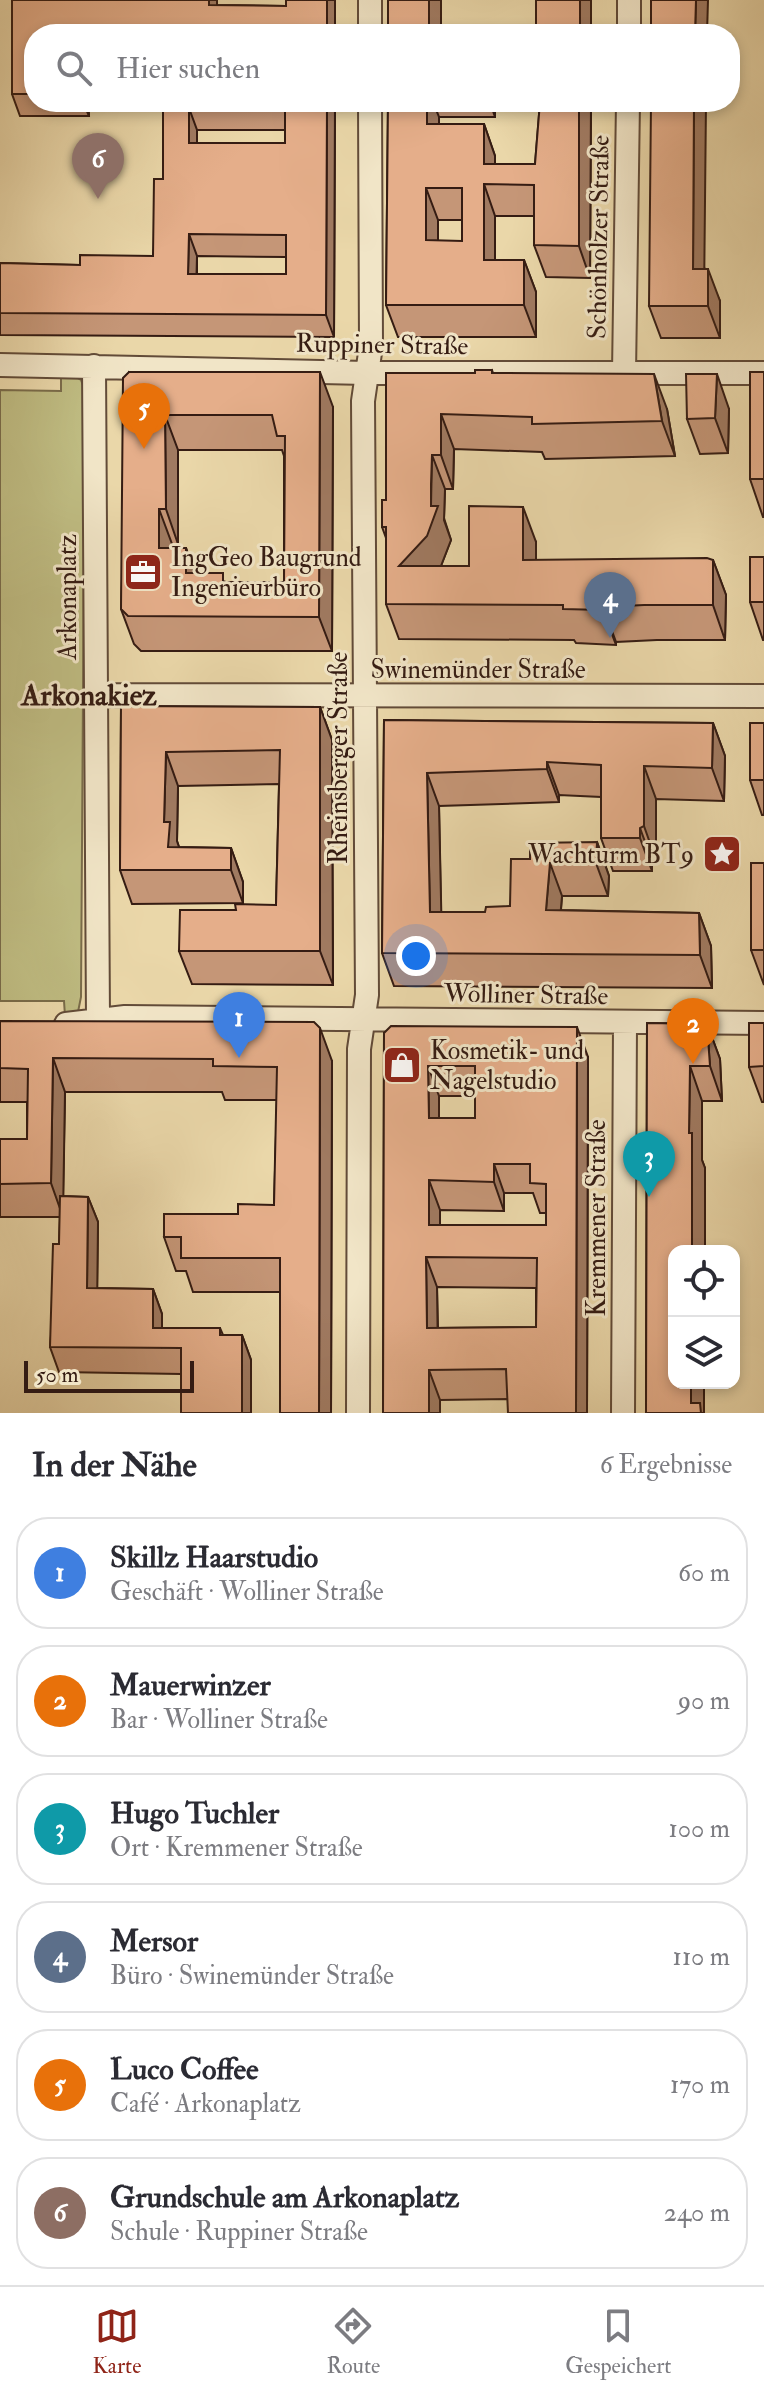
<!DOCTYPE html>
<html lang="de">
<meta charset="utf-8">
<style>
:root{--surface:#fff;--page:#f2f2f3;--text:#2b2b33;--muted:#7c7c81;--line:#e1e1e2;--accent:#8f2418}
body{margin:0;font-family:"IM FELL Double Pica",serif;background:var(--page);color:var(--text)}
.controls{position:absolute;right:24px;bottom:24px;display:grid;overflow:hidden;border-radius:16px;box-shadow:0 4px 12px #0003}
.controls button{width:72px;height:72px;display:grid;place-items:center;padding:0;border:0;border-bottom:2px solid var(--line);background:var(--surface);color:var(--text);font:40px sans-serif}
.scale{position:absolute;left:24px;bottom:20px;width:170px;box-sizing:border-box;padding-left:8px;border:4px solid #351c13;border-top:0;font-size:22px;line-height:28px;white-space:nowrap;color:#351c13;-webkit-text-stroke:6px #f1e5c7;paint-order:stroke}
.you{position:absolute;left:416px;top:956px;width:28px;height:28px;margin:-20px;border:6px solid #fff;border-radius:50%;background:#1a73e8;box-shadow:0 0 0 12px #1a73e833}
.badge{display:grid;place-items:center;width:52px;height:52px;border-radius:50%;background:var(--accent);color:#fff;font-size:26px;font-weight:700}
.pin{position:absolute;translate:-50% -66px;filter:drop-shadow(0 2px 4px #0008)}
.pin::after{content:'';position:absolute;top:42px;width:28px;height:24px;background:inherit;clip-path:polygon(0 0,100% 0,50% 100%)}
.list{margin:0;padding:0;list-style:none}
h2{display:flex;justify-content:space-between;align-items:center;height:104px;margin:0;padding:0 32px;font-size:34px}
h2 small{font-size:26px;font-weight:400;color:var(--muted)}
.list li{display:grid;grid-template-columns:52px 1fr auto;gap:24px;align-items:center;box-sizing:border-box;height:112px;margin:0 16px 16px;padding:0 16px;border:2px solid var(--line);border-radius:32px}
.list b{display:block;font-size:30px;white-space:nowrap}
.list p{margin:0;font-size:26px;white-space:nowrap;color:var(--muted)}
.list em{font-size:26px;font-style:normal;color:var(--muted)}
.icon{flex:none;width:44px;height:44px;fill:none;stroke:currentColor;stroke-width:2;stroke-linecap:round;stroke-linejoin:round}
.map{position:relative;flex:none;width:764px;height:1413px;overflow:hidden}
.search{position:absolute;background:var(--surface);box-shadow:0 4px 12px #0003;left:24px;right:24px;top:24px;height:88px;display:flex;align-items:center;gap:20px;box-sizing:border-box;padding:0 28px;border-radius:32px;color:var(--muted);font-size:30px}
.sheet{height:872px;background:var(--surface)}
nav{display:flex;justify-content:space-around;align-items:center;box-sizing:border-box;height:112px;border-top:2px solid var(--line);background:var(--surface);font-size:22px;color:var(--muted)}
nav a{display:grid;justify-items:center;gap:4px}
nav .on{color:var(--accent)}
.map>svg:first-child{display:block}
.green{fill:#bfbc82;stroke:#7a6c4a;stroke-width:2}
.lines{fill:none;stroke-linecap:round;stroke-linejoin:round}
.minor-casing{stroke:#624b38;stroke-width:26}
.minor{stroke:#f1e5c7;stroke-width:22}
.wall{fill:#c59677;stroke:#351c13;stroke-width:2;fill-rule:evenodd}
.shaded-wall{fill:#a07a61;stroke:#351c13;stroke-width:2}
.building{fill:#e5ae8a;stroke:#351c13;stroke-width:2;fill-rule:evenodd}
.labels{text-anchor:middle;stroke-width:6;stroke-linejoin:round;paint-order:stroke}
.street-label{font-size:26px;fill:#351c13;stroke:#f1e5c7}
.poi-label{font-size:26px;fill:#351c13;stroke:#f1e5c7;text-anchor:start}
.quarter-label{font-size:30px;font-weight:bold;fill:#351c13;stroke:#f1e5c7}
</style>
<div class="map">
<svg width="764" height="1413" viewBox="0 0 764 1413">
<rect width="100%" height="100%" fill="#ead7a9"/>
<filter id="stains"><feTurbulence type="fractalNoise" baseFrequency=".0025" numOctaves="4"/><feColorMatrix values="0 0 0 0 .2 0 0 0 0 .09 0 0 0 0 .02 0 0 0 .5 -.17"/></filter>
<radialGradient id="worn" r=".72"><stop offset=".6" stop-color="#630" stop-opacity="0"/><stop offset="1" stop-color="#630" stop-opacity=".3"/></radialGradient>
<path class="green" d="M72,375L81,380L85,391L81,997L78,1012L65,1016L64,1001H0V390L61,391V376Z"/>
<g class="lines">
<defs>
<path id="minor" d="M370,0V34
M629,34V0
M0,365L366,373H764
M94,366L98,1020
M624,373L628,102
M95,695L764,696
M66,1024L125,1017L764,1023
M358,1413L359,1049L367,995L363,401L371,346L370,102
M623,1413L625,1024"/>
</defs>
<use href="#minor" class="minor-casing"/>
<use href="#minor" class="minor"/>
</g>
<path class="wall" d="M12,0H217V5L286,6V0H335V34H34V102H88L89,116H20L12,94Z
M163,102H335L334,337L0,335V263L80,265L153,256L163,179ZM197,130H285V143H197ZM197,256L286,257V274H197Z
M388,102H495V117H439V124H484L495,156V164H535L540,102H591L590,278L546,277L534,245V216H495V260H524L536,292V337H398L386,305ZM438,220H462V241H438Z
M705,269L720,301V338H661L649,306Z
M492,370L493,373L667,409L675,456L545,459L542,452L454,449L453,489H445L444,518L451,540L441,566H469L536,542V560H713L726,595L725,640H657L616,642V645L576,643L574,640L399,639L386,604V538L382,527L386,500V373H475Z
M129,372L333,407L332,651H141L134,644L121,609ZM178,450H282L284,456V582H226L195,573L186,548H172V544H178Z
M764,372V517H763L750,479Z
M729,409L728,453L700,454L687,419Z
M764,557V640H763L750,602Z
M121,706L320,707L332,740L333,985L192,984L179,951L236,910L276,905L279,784L178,786L177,841L179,847L231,848L243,882V903L132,904L120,870Z
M384,720L713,723L725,756L724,801L656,799V860L652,861V871H613L601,838V797L559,795V802L439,806L441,912H485L510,906L530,859L597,842L609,876L608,896H562L561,910L699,913L711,946L712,988L394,986L382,953Z
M764,723V815H762L750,780Z
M764,863V985L751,950Z
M0,1021L332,1061L331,1413H280V1292H193L186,1271H176L164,1237L238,1214L274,1205L277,1100H225L222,1092H65L63,1196L88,1197L98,1222L97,1288L153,1289L162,1314V1328H220L223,1335H242L251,1360V1413H181V1374L59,1372L50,1347L59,1244L60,1217H0V1139H27V1102H0Z
M647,1023L707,1024L720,1059L722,1101H702V1160L705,1168L674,1383H704V1413H646Z
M764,1023V1102H762L749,1067Z
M384,1033L588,1057L587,1413H508V1399L440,1400V1413H383ZM439,1096H475V1118H439ZM504,1193H533L540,1213H546V1225H440V1210L504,1211ZM437,1287L536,1288V1327L438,1328Z"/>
<path class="shaded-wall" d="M209,0H217V27L209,5Z
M327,0H335V34H327Z
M429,0H441V34H429Z
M580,0H591V34H580Z
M696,0H708L707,34H695Z
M83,102H88L89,116Z
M327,102H335L334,337L326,315Z
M427,102H433L439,117V156L427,124Z
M490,102H495V117Z
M579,102H591L590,278L579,246Z
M694,102H706L704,301L693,269Z
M189,108L197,130V165L189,143Z
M484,124L495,156V184L484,164Z
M484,184L495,216V292L484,260Z
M426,188L438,220V272L426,240Z
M189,234L197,256L196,296L188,274Z
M524,260L536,292V337L524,305Z
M708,269L720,301V338L708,306Z
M320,372L333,407L332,651L319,617Z
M654,374L667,409L675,456L662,421Z
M717,374L729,409L728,453L715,418Z
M441,414L454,449L453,489L441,455Z
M165,415L178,450V544L166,509Z
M432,455L445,489L444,520L451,540L439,571L399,566L431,506Z
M523,507L536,542V595L523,560Z
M159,509L172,544L171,583L159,548Z
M186,548L198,583L186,573Z
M713,560L726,595L725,640L713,605Z
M603,607L616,642V645L603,610Z
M320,707L332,740L333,985L320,951Z
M713,723L725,756L724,801L712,768Z
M166,752L178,786L177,841L182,856L168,847L164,822Z
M547,762L559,795V802L547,769Z
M644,766L656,799V860L644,826Z
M427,773L439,806L442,945L430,912Z
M640,828L652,861V871L640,838Z
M597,842L609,876L608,896L596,863Z
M231,848L243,882V903L231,870Z
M550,863L562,896L558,943L546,910Z
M699,913L711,946L712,988L700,955Z
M707,1024L720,1059L722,1101L710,1066Z
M577,1027L588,1057L587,1413H576Z
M320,1028L332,1061L331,1413H319Z
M53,1058L65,1092L63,1217L51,1183Z
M428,1066L439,1096V1148L429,1118Z
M690,1066L702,1101V1160L705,1168V1251H692L689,1133Z
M494,1164L504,1193V1211L494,1182Z
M429,1180L440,1210V1255L429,1225Z
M88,1197L98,1222L97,1314L87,1288Z
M426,1257L437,1287L438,1358L427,1328Z
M153,1289L162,1314V1348L153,1328Z
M242,1335L251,1360V1413H242Z
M429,1370L440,1400V1413H429Z
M691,1383H704V1413H695L691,1403Z"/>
<path class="building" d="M12,0H209V5L286,6V0H327V34H34V94H12Z
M388,0H429V34H388Z
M536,0H580V34H536Z
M651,0H696L695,34H651Z
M163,102H327L326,315L0,313V263L80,265V255L153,256L154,179H163ZM189,108H285V143H189ZM189,234L286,235V274H188Z
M388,102H427V124H484V164H535L540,102H579V246L534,245V185L484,184V260H524V305H386ZM426,188H462V241L426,240Z
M651,102H694L693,269H708V306H649Z
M475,370H492V373L654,374L662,421L532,424V417L441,414V455H432L431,484V506H438L427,536L399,566H469V506L523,507V560L707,558L713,560V605H644L603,607V610L563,609V605L386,604V527H382V500H386V373H475Z
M129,372H320L319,617L128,616L121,609L123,378ZM165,415H272L277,436H285L284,582H223V573H186V548H159V509H166Z
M750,372H764V479H750Z
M686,374H717L715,418L687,419Z
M750,557H764V602H750Z
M121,706L320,707V951H179L180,910H236L235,904L276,905L280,750L166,752L164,822H170L168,847L231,848V870H120Z
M384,720L713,723L712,768L644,766V826L640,828V838H601V765L547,762V769L427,773L430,912H485L486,907L510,906L511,859H530V843L597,842L596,863H550L546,910L699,913L700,955L382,953Z
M750,723H764V780H750Z
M751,863H764V950H751Z
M0,1021L314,1022L320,1028L319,1413H280V1258H181V1237H164V1214H238V1204L274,1205L277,1067L213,1066V1059L53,1058L51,1183L0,1184V1139H27L28,1069L0,1068Z
M647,1023L707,1024L710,1066H690L689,1133H692V1251H674V1383H691V1403H700L701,1413H646Z
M749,1023H764V1066L749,1067Z
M391,1026L577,1027L576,1413H508L506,1369L429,1370V1413H383L384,1033ZM428,1066H475V1118H429ZM494,1164H530V1183L546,1184V1225H429V1180L494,1182ZM426,1257L537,1258L536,1327L427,1328Z
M60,1196L88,1197L87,1288L153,1289V1328H220V1335H242V1413H181V1348L50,1347L53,1244H59Z"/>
<defs>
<symbol id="office-square" viewBox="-11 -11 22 22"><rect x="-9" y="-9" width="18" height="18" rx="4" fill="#8f2418" stroke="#f1e5c7"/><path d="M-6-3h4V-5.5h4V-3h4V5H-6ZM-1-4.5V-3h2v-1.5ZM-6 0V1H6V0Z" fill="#fff"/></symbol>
<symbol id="sight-square" viewBox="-11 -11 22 22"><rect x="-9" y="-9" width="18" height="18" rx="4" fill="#8f2418" stroke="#f1e5c7"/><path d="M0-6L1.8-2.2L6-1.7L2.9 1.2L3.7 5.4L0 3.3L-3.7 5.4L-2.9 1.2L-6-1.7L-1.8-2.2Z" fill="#fff"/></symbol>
<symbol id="shop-square" viewBox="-11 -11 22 22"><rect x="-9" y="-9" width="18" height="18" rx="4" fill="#8f2418" stroke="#f1e5c7"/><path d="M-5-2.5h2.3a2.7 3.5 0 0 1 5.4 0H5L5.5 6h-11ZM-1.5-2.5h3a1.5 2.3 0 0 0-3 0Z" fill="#fff"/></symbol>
</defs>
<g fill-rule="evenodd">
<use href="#office-square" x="121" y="550" width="44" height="44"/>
<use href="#sight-square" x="700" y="832" width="44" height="44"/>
<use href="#shop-square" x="380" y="1043" width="44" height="44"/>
</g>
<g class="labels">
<g class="street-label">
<text transform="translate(598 237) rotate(-89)" y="9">Schönholzer Straße</text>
<text transform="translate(382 344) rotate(1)" y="9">Ruppiner Straße</text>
<text transform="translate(67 597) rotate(-90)" y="9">Arkonaplatz</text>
<text x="478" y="678">Swinemünder Straße</text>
<text transform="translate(338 758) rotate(-90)" y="9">Rheinsberger Straße</text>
<text transform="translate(526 994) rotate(1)" y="9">Wolliner Straße</text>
<text transform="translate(596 1218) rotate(-90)" y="9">Kremmener Straße</text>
</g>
<g class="poi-label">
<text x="171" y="566">IngGeo Baugrund<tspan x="171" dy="30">Ingenieurbüro</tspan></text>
<text x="694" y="863" text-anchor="end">Wachturm BT9</text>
<text x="430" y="1059">Kosmetik- und<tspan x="430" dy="30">Nagelstudio</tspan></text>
</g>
<g class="quarter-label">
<text x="89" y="705">Arkonakiez</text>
</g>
</g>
<rect width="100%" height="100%" filter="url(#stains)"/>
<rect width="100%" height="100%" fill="url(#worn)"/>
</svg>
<div class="controls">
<button><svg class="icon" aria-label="locate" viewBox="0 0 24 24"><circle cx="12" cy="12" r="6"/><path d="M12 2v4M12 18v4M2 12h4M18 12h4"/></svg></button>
<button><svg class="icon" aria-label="layers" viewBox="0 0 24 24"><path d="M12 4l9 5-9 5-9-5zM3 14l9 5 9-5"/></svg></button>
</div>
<div class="scale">50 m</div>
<div class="you"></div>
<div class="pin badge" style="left:239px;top:1058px;background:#3f7fe0">1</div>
<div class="pin badge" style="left:693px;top:1064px;background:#e8710a">2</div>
<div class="pin badge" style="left:649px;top:1197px;background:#0f9aa8">3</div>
<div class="pin badge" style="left:610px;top:638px;background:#5c6f8a">4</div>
<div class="pin badge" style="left:144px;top:449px;background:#e8710a">5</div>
<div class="pin badge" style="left:98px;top:199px;background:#8d6e63">6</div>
<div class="search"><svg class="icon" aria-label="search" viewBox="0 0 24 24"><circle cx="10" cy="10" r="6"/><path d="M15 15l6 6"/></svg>Hier suchen</div>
</div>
<section class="sheet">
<h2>In der Nähe<small>6 Ergebnisse</small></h2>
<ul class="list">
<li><span class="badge" style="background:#3f7fe0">1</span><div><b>Skillz Haarstudio</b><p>Geschäft · Wolliner Straße</p></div><em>60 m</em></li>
<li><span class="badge" style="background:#e8710a">2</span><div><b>Mauerwinzer</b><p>Bar · Wolliner Straße</p></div><em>90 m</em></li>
<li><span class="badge" style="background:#0f9aa8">3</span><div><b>Hugo Tuchler</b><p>Ort · Kremmener Straße</p></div><em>100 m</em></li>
<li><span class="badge" style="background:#5c6f8a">4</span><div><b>Mersor</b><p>Büro · Swinemünder Straße</p></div><em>110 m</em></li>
<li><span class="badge" style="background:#e8710a">5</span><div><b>Luco Coffee</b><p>Café · Arkonaplatz</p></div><em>170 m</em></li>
<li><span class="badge" style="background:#8d6e63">6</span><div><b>Grundschule am Arkonaplatz</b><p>Schule · Ruppiner Straße</p></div><em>240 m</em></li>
</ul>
</section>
<nav>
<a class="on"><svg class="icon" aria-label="map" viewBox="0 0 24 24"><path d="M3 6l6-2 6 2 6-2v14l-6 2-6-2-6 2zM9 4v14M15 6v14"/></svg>Karte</a>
<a><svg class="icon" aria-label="directions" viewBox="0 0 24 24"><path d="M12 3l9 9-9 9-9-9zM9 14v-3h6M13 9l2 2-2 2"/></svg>Route</a>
<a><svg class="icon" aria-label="saved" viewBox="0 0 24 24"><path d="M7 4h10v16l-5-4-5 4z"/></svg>Gespeichert</a>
</nav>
